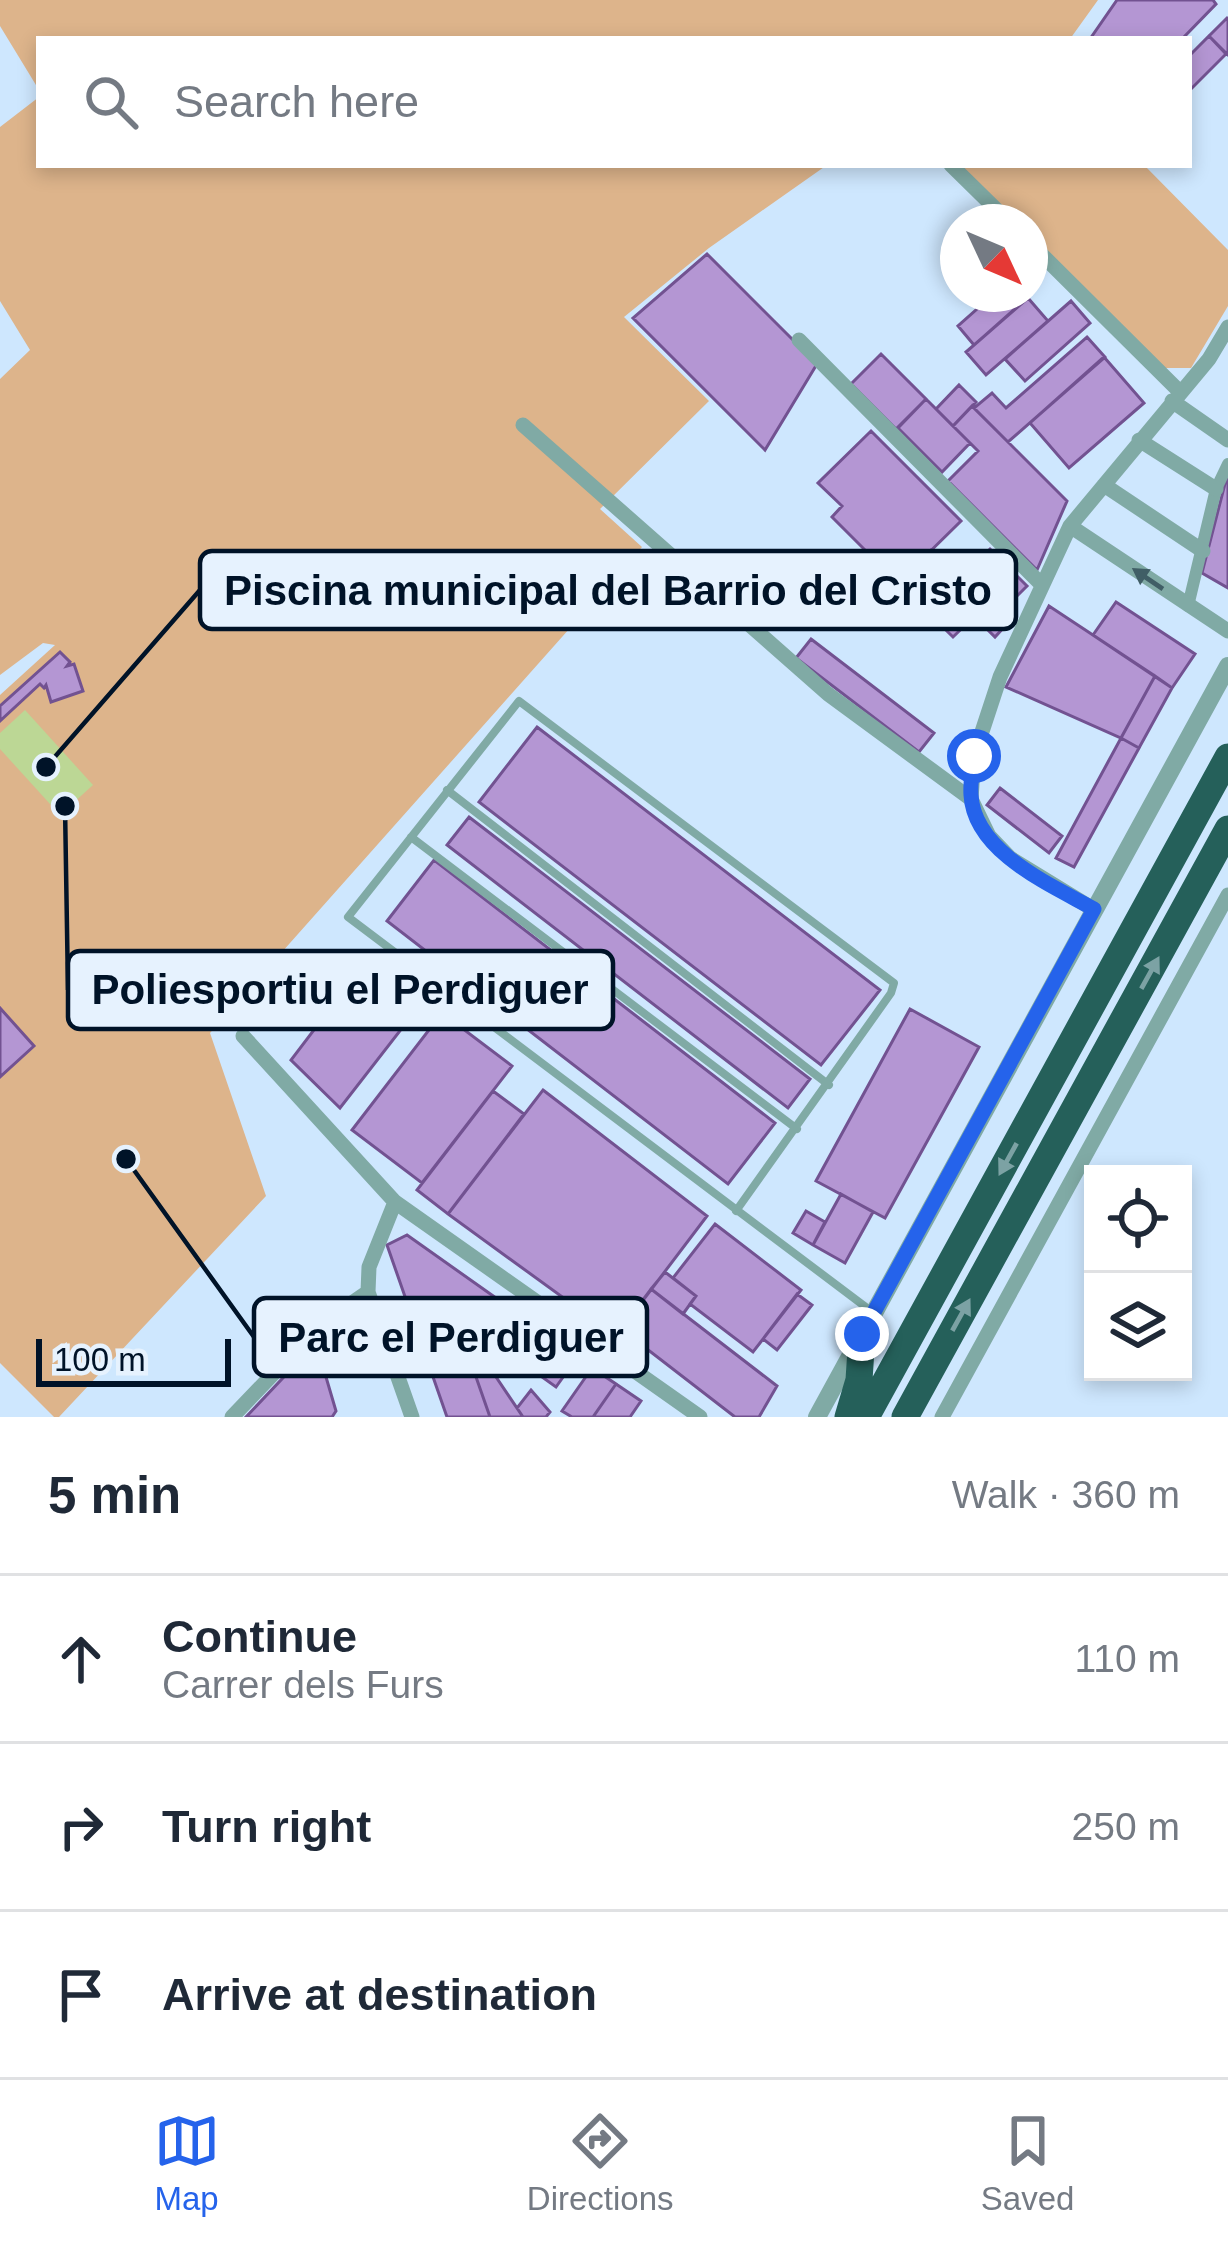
<!DOCTYPE html>
<meta charset="utf-8">
<style>
:root{--surface:#fff;--page:#f6f6f7;--text:#1f2937;--muted:#747a83;--line:#e0e1e3;--accent:#2563eb}
body{margin:0;font-family:Arial,sans-serif;background:var(--page);color:var(--text)}
.controls{position:absolute;right:36px;bottom:36px;display:grid;overflow:hidden;border-radius:0px;box-shadow:0 6px 18px #0003}
.controls button{width:108px;height:108px;display:grid;place-items:center;padding:0;border:0;border-bottom:3px solid var(--line);background:var(--surface);color:var(--text);font:60px sans-serif}
.compass{position:absolute;left:940px;top:204px;width:108px;height:108px;border-radius:50%;background:var(--surface);box-shadow:0 6px 18px #0003;rotate:134deg}
.scale{position:absolute;left:36px;bottom:30px;width:195px;box-sizing:border-box;padding-left:12px;border:6px solid #001328;border-top:0;font-size:33px;line-height:42px;white-space:nowrap;color:#001328;-webkit-text-stroke:9px #e6f2fe;paint-order:stroke}
.stop{position:absolute;width:36px;height:36px;margin:-27px;border:9px solid #2563eb;border-radius:50%;background:#fff}
.stop.end{background:#2563eb;border-color:#fff;box-shadow:0 3px 12px #0008}
.list{margin:0;padding:0;list-style:none}
h2{display:flex;justify-content:space-between;align-items:center;height:156px;margin:0;padding:0 48px;font-size:51px}
h2 small{font-size:39px;font-weight:400;color:var(--muted)}
.list li{display:grid;grid-template-columns:78px 1fr auto;gap:36px;align-items:center;box-sizing:border-box;height:168px;padding:0 48px;border-top:3px solid var(--line)}
.list b{display:block;font-size:45px;white-space:nowrap}
.list p{margin:0;font-size:39px;white-space:nowrap;color:var(--muted)}
.list em{font-size:39px;font-style:normal;color:var(--muted)}
.icon{flex:none;width:66px;height:66px;fill:none;stroke:currentColor;stroke-width:2;stroke-linecap:round;stroke-linejoin:round}
.map{position:relative;flex:none;width:1228px;height:1417px;overflow:hidden}
.search{position:absolute;background:var(--surface);box-shadow:0 6px 18px #0003;left:36px;right:36px;top:36px;height:132px;display:flex;align-items:center;gap:30px;box-sizing:border-box;padding:0 42px;border-radius:0px;color:var(--muted);font-size:45px}
.sheet{height:660px;background:var(--surface)}
nav{display:flex;justify-content:space-around;align-items:center;box-sizing:border-box;height:168px;border-top:3px solid var(--line);background:var(--surface);font-size:33px;color:var(--muted)}
nav a{display:grid;justify-items:center;gap:6px}
nav .on{color:var(--accent)}
.map>svg:first-child{display:block}
.green{fill:#ddb48b}
.water{fill:#bcd795}
.building{fill:#b496d3;stroke:#725291;stroke-width:3}
.lines{fill:none;stroke-linecap:round;stroke-linejoin:round}
.service{stroke:#80aaa5;stroke-width:8}
.pedestrian{stroke:#80aaa5;stroke-width:12}
.minor{stroke:#80aaa5;stroke-width:15}
.tertiary{stroke:#80aaa5;stroke-width:18}
.motorway{stroke:#25605a;stroke-width:27}
.oneway{fill:#405e66}
.oneway2{fill:#7ca2a4}
.route{stroke:#2563eb;stroke-width:15}
.leader{fill:none;stroke:#001328;stroke-width:4.5}
.callout-dot{fill:#001328;stroke:#e6f2fe;stroke-width:4.5}
.callout{fill:#e6f2fe;stroke:#001328;stroke-width:4.5}
.callout-label{font-size:42px;text-anchor:middle;font-weight:bold;fill:#001328}
</style>
<div class="map">
<svg width="1228" height="1417" viewBox="0 0 1228 1417">
<rect width="100%" height="100%" fill="#cee7fe"/>
<path class="green" d="M0,0H1098L1070,39H39V90L0,26Z
M39,97V165H827L709,248L624,317L709,401L600,509L642,547L210,1033L266,1196L59,1417H54L0,1363V695L55,645L43,643L0,675V379L30,350L0,301V127Z
M958,165H1144L1228,250V306L1191,368H1162L1030,237V222H1015Z"/>
<path class="water" d="M25,710L93,785L60,815L0,749V733Z"/>
<path class="building" d="M1117,0H1213L1216,4L1182,39H1090Z
M1227,18L1228,19V55L1209,36Z
M1209,36L1226,54L1189,91V56Z
M707,254L817,364L765,450L633,318Z
M994,294H1007L1018,306L974,345L958,326Z
M1028,298L1048,321L986,375L966,352Z
M1071,301L1090,323L1025,381L1005,359Z
M1087,337L1105,357L1008,442L974,408L992,393L1006,408Z
M881,354L926,399L896,429L851,384Z
M1104,357L1144,403L1069,468L1030,423Z
M959,385L976,402L953,426L936,409Z
M926,399L970,443L942,472L898,428Z
M972,406L1067,501L1037,570L948,481L978,451L953,426Z
M871,431L961,521L898,583L832,517L842,506L818,483Z
M1228,472V588L1202,573Z
M990,549L1027,586L997,616L960,579Z
M931,550L986,605L953,637L898,583Z
M1116,602L1195,654L1172,688L1093,635Z
M986,605L1006,625L995,637L974,616Z
M1049,606L1155,676L1121,738L1006,687Z
M811,639L934,733L919,752L796,658Z
M60,652L70,662L67,666L74,664L83,691L51,702L46,685L44,688L40,684L0,721V706Z
M1155,676L1172,688L1139,748L1121,738Z
M537,727L880,990L821,1065L479,802Z
M1121,738L1139,748L1074,867L1056,858Z
M1000,788L1062,836L1049,853L987,805Z
M469,817L810,1079L788,1108L447,845Z
M434,860L775,1123L728,1184L387,921Z
M365,963L420,1005L340,1108L291,1060Z
M0,1008L34,1046L0,1077Z
M910,1009L979,1047L885,1218L816,1181Z
M442,1013L512,1066L422,1183L352,1130Z
M543,1090L707,1216L616,1336L448,1214Z
M493,1091L524,1114L448,1214L417,1190Z
M841,1194L873,1212L845,1263L813,1245Z
M806,1211L825,1222L813,1245L793,1233Z
M715,1224L801,1290L753,1352L690,1304L696,1296L673,1278Z
M407,1235L578,1356L556,1387L454,1314L490,1417H447L387,1245Z
M665,1272L696,1296L683,1314L651,1289Z
M651,1289L777,1386L759,1417H735L621,1329Z
M797,1294L812,1305L777,1350L763,1339Z
M454,1314L490,1368L523,1417H490Z
M316,1343L336,1411L332,1417H246Z
M592,1368L616,1384L593,1417H572L562,1411Z
M616,1384L641,1401L630,1417H593Z
M531,1390L550,1412L546,1417H523L517,1408Z"/>
<g class="lines">
<path class="service" d="M447,790L829,1085
M411,837L797,1129
M736,1211L891,993L894,983L519,701L348,917L871,1311"/>
<path class="pedestrian" d="M1188,606L1216,489L1228,464"/>
<path class="minor" d="M951,165L1009,222
M1030,243L1180,392
M799,340L1041,584
M1172,401L1228,440
M523,425L828,694L971,799L989,836L1010,858L1093,909
M1139,440L1216,489
M1104,485L1203,551
M1070,526L1228,631
M971,799L974,756L1000,677L1070,526L1209,359L1228,327
M243,1036L395,1202L700,1417
M395,1202L369,1267L368,1292L412,1417
M232,1417L319,1326L368,1292
M942,1417L1228,895"/>
<path class="tertiary" d="M817,1417L1228,666"/>
<path class="motorway" d="M848,1417L859,1380L862,1334
M866,1417L1228,757
M905,1417L1228,829"/>
</g>
<defs><path id="oneway-solid" d="M-6-.8H1V-3.2L6.5 0L1 3.2V.8H-6Z" transform="scale(3)"/></defs>
<use class="oneway" href="#oneway-solid" transform="translate(1148 579) rotate(-146)"/>
<g class="oneway2">
<use href="#oneway-solid" transform="translate(1150 973) rotate(-61)"/>
<use href="#oneway-solid" transform="translate(1008 1159) rotate(119)"/>
<use href="#oneway-solid" transform="translate(961 1315) rotate(-61)"/>
</g>
<g class="lines">
<path class="route" d="M862,1334L1094,909C1051,885 974,852 971,795C970,782 973,768 974,756"/>
</g>
<path class="leader" d="M46 767L200 590M65 806L68 990M126 1159L254 1337"/>
<g class="callout-dot">
<circle cx="46" cy="767" r="12"/>
<circle cx="65" cy="806" r="12"/>
<circle cx="126" cy="1159" r="12"/>
</g>
<g class="callout">
<rect x="200" y="551" width="816" height="78" rx="12"/>
<rect x="68" y="951" width="545" height="78" rx="12"/>
<rect x="254" y="1298" width="393" height="78" rx="12"/>
</g>
<g class="callout-label">
<text x="608" y="605">Piscina municipal del Barrio del Cristo</text>
<text x="340" y="1004">Poliesportiu el Perdiguer</text>
<text x="451" y="1352">Parc el Perdiguer</text>
</g>
</svg>
<div class="controls">
<button><svg class="icon" aria-label="locate" viewBox="0 0 24 24"><circle cx="12" cy="12" r="6"/><path d="M12 2v4M12 18v4M2 12h4M18 12h4"/></svg></button>
<button><svg class="icon" aria-label="layers" viewBox="0 0 24 24"><path d="M12 4l9 5-9 5-9-5zM3 14l9 5 9-5"/></svg></button>
</div>
<svg class="compass" viewBox="-18 -18 36 36"><path d="M0-13l5 13h-10z" fill="#e53935"/><path d="M0 13l5-13h-10z" fill="#747a83"/></svg>
<div class="scale">100 m</div>
<div class="stop" style="left:974px;top:756px"></div>
<div class="stop end" style="left:862px;top:1334px"></div>
<div class="search"><svg class="icon" aria-label="search" viewBox="0 0 24 24"><circle cx="10" cy="10" r="6"/><path d="M15 15l6 6"/></svg>Search here</div>
</div>
<section class="sheet">
<h2>5 min<small>Walk · 360 m</small></h2>
<ul class="list">
<li><svg class="icon" aria-label="ahead" viewBox="0 0 24 24"><path d="M12 20V5M6 11l6-6 6 6"/></svg><div><b>Continue</b><p>Carrer dels Furs</p></div><em>110 m</em></li>
<li><svg class="icon" aria-label="right" viewBox="0 0 24 24"><path d="M7 20v-9h11M14 6l5 5-5 5"/></svg><div><b>Turn right</b></div><em>250 m</em></li>
<li><svg class="icon" aria-label="arrive" viewBox="0 0 24 24"><path d="M6 21V4h12l-3 4 3 4H6"/></svg><div><b>Arrive at destination</b></div></li>
</ul>
</section>
<nav>
<a class="on"><svg class="icon" aria-label="map" viewBox="0 0 24 24"><path d="M3 6l6-2 6 2 6-2v14l-6 2-6-2-6 2zM9 4v14M15 6v14"/></svg>Map</a>
<a><svg class="icon" aria-label="directions" viewBox="0 0 24 24"><path d="M12 3l9 9-9 9-9-9zM9 14v-3h6M13 9l2 2-2 2"/></svg>Directions</a>
<a><svg class="icon" aria-label="saved" viewBox="0 0 24 24"><path d="M7 4h10v16l-5-4-5 4z"/></svg>Saved</a>
</nav>
